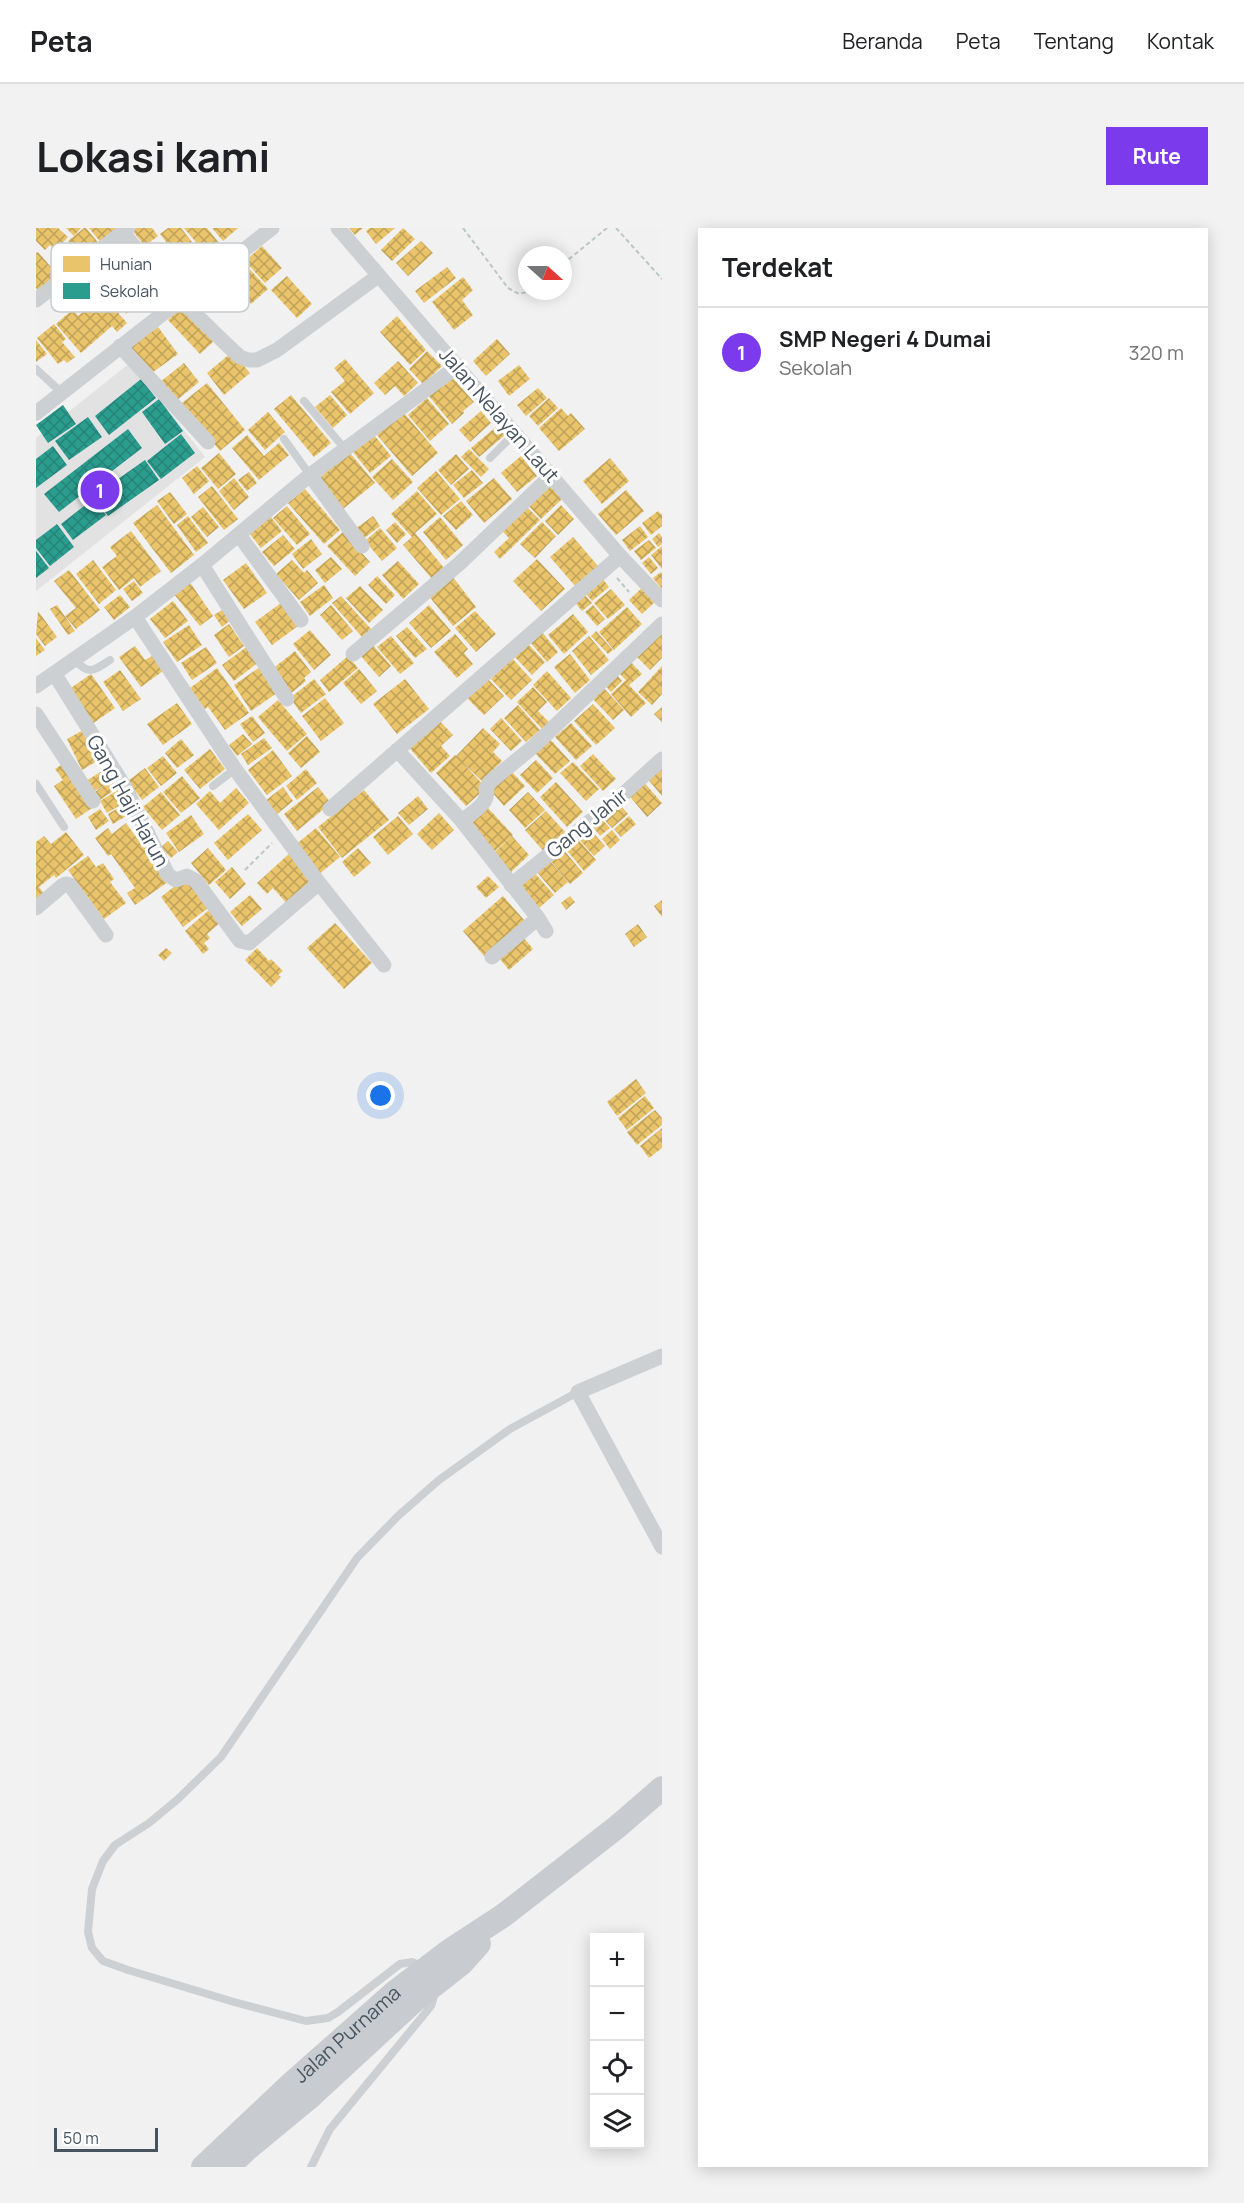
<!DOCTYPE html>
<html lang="id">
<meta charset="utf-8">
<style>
:root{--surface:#fff;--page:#f2f2f2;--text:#202124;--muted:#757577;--line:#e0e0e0;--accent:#7c3aed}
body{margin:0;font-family:Manrope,sans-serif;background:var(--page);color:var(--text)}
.controls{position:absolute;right:18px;bottom:18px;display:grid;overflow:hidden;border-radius:0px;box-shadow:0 3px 15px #0003}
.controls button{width:54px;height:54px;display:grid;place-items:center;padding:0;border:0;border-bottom:2px solid var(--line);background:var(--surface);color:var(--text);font:30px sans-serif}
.compass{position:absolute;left:482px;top:18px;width:54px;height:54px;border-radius:50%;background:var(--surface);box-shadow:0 3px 15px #0003;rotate:111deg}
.scale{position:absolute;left:18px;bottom:15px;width:104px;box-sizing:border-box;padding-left:6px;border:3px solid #46545f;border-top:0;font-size:16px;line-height:21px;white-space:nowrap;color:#46545f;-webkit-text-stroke:4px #fff;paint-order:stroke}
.you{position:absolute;left:345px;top:868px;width:21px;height:21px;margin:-15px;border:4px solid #fff;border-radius:50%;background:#1a73e8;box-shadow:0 0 0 9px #1a73e833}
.badge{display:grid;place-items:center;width:39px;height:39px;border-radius:50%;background:var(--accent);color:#fff;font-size:20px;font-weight:700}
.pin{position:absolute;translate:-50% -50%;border:3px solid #fff;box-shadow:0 2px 6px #0006}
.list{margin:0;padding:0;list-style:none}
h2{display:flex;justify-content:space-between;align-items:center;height:78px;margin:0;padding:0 24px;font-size:26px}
h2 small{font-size:20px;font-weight:400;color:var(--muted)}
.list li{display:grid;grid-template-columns:39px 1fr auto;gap:18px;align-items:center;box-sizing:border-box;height:90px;padding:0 24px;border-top:2px solid var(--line)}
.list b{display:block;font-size:22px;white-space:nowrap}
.list p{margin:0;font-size:20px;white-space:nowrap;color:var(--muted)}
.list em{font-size:20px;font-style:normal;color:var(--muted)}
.icon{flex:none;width:33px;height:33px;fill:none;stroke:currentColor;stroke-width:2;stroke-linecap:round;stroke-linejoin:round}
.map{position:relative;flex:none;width:626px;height:1939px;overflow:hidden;border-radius:0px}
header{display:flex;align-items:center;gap:36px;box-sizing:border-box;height:84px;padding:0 30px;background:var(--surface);border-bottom:2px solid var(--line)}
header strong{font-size:28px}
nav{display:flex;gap:33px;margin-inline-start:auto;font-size:21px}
.intro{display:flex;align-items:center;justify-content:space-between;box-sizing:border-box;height:144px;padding:0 36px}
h1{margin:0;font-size:42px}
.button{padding:15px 27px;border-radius:0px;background:var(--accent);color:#fff;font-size:21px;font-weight:700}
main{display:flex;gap:36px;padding:0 36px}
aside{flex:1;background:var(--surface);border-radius:0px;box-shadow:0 3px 15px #0003}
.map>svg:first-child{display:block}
.education{fill:#e3e2e3}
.homes{fill:url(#homes-cross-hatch)}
.schools{fill:url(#schools-cross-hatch)}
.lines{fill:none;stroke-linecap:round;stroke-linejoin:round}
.path{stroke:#b9c7c2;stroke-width:2;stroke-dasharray:4.5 3;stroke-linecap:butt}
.lane{stroke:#cdd0d2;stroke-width:8}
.street{stroke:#cdd0d2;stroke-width:15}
.primary{stroke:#c8ccd0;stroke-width:24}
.labels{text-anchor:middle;stroke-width:6;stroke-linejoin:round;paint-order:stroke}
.street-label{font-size:20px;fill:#46545f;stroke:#fff}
.key{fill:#fff;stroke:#c8cccf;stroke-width:1.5}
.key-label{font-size:16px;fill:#46545f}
</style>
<header>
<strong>Peta</strong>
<nav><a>Beranda</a><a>Peta</a><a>Tentang</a><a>Kontak</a></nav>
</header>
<div class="intro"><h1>Lokasi kami</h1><a class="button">Rute</a></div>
<main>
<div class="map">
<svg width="626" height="1939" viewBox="0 0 626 1939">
<defs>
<pattern id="homes-cross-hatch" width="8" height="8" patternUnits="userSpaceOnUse" patternTransform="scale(1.5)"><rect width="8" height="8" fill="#e9c46a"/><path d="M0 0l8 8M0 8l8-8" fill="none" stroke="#bfa25a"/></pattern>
<pattern id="schools-cross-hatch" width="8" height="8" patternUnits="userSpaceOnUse" patternTransform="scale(1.5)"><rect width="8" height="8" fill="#2a9d8f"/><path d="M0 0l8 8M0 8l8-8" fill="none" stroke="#268378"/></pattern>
</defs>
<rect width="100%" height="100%" fill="#f2f1f1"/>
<path class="education" d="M95,134L169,229L0,363V210Z"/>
<path class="homes" d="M0,0H22L32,9L19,23L14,17L9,22L0,13Z
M30,0H45L38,8Z
M48,0H50L65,18L48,32L32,13Z
M53,0H86L66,16Z
M97,0H116L122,8L109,18L95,1Z
M132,0H145L167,28L151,41L124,6Z
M148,0H171L188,21L175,32Z
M176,0H202L187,13Z
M313,0H327L319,7Z
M334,0H359L340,16L330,3Z
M367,0L379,11L356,33L345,22Z
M385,13L397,25L372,48L360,35Z
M226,18L246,40L229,55L209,33Z
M2,24L21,46L2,62L0,60V25Z
M207,34L232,61L215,76L191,49Z
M411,39L420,50L388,75L379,63Z
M84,43L107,72L90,86L81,74L72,80L59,64Z
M251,48L276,76L261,90L235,62Z
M427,49L437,62L426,72L437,87L418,102L396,74Z
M63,70L74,84L78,80L91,95L81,104L76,98L45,125L20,96L37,81L42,88Z
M147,78L178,113L164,126L132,92Z
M361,88L390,122L374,137L344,104Z
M18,96L30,111L26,114L39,129L31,135L28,132L22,136L1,110Z
M122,99L142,126L113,147L93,120Z
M461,111L474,126L450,148L437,133Z
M0,112L11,126L0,134Z
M391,123L406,138L387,156L373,141Z
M196,124L214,145L188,167L171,145Z
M309,131L338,165L314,186L295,164L309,153L298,140Z
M362,133L382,155L368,168L359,158L349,167L338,155Z
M148,135L163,154L140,173L124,154Z
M483,137L494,151L473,168L462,153Z
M417,150L438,174L427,183L428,185L416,196L392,167L404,156L406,159Z
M171,155L209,202L184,223L146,175Z
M502,160L511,170L490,188L481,177Z
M255,167L295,215L278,229L238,181Z
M294,167L311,187L297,200L279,179Z
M391,170L413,196L394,213L372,187Z
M513,170L522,180L502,198L493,188Z
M525,180L532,188L535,185L549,201L523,223L503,200Z
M445,183L455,195L434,214L423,202Z
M232,184L249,204L229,222L212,202Z
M367,184L402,225L376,248L341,207Z
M461,198L469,207L443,229L435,220Z
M211,207L228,228L243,215L253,227L223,252L196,220Z
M338,207L355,228L334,245L317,224Z
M433,221L453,241L445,249L425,229Z
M183,225L200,246L182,261L165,240Z
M314,225L339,255L307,281L282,251Z
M420,226L433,241L415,257L402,242Z
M485,228L501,248L481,264L465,245Z
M574,230L593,253L566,276L547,253Z
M356,231L377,254L357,272L336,249Z
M161,238L173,253L158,266L146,250Z
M436,242L447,255L428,270L417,257Z
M400,243L424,271L405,287L381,260Z
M213,244L221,255L211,263L202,252Z
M198,250L213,269L198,282L183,263Z
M458,250L476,271L448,295L430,273Z
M512,256L526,271L505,291L491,276Z
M176,258L202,291L188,302L162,269Z
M269,261L304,302L288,316L252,275Z
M590,262L608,283L580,307L562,286Z
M381,263L401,286L379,305L409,341L397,352L367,317L376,309L355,286Z
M134,264L151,286L138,296L121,273Z
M425,273L437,287L420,302L407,288Z
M121,277L158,327L135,345L97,295Z
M525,277L538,291L522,307L509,293Z
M251,278L274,306L261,317L237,290Z
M490,278L504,292L464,331L458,324L473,310L465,302Z
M167,279L183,299L171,309L155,289Z
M622,283L626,287V298L615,307L606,295Z
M152,288L172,315L160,324L141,297Z
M234,288L246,303L225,320L213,305Z
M337,288L344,298L327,311L319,301Z
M404,289L427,317L410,332L387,304Z
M359,294L370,306L361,315L350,302Z
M506,294L520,308L499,330L484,316Z
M604,298L612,309L594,323L586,312Z
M344,300L361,320L346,333L329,313Z
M95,303L125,343L104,359L98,350L83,362L66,339L81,328L74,319Z
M307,304L334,334L319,348L291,318Z
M623,305L626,309V316L622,319L616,311Z
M247,307L259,321L238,338L226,324Z
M537,309L563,339L540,359L514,329Z
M275,311L286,326L267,341L256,326Z
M613,312L620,320L605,332L598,323Z
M626,318V341L615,327Z
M295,329L306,341L289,355L279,342Z
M613,329L622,340L615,346L606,335Z
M501,331L529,361L505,383L477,353Z
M57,332L80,362L63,376L40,346Z
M256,332L268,345L271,342L282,355L263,372L240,346Z
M362,333L383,356L367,371L346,347Z
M210,335L231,365L208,381L187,352Z
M33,342L64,382L40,401L29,388L40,380L18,353Z
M625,344L626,346V361L617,350Z
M341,348L359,367L350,376L332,357Z
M416,348L440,379L417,398L392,367Z
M565,349L573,359L556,373L548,363Z
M98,353L107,365L96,373L87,361Z
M153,353L177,388L164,398L137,365Z
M288,357L297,370L274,388L264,374Z
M324,358L347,382L333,395L310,370Z
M608,358L620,373L606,386L593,372Z
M575,361L589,377L572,391L558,375Z
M545,363L556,375L546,383L536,371Z
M84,367L94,379L78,392L68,379Z
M305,368L335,401L326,409L296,375Z
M137,373L152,393L129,410L114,391Z
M245,375L262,398L236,417L219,394Z
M21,377L39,403L32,407L14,381Z
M295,377L317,403L306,412L284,387Z
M393,377L415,403L395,420L373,395Z
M557,377L569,391L561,398L549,384Z
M591,379L606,396L578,422L563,404Z
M189,380L196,391L186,399L178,387Z
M2,383L21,409L9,418L0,406Z
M439,383L460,406L440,424L419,400Z
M537,386L552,404L528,426L512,407Z
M193,396L208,418L193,429L178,407Z
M153,397L166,417L141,434L127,414Z
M371,399L391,421L379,430L360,408Z
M274,402L295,427L278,442L257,416Z
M560,403L577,422L572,426L555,408Z
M506,404L522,424L511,434L494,414Z
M419,406L432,421L428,425L437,436L421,450L398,424Z
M626,406V430L614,442L599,427Z
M355,408L378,435L364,446L341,419Z
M553,408L573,432L555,447L536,423Z
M0,410L9,422L0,428Z
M490,414L509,434L496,447L476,426Z
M336,416L355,438L343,449L324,427Z
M99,418L109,432L116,428L127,443L105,459L83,429Z
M212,418L223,434L198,453L186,437Z
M170,419L181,435L156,452L145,435Z
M259,423L275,444L268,450L270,453L254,466L235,442Z
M534,426L554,452L539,465L518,439Z
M312,428L322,440L293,464L284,452Z
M474,428L496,452L475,472L455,451L466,440Z
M593,432L606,446L593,457L610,475L595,489L575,466L590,452L581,443Z
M626,438V466L616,477L602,464Z
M224,439L241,465L215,483L198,457Z
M181,440L213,485L189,502L172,479L169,481L154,460Z
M323,441L341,463L325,476L307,455Z
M84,442L105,471L87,483L67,454Z
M511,443L535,470L521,483L497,457Z
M579,445L586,453L575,464L567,455Z
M55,446L79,480L56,496L32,462Z
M278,451L290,466L265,485L254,470Z
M369,451L393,481L361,506L337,476Z
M452,451L468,468L448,487L431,470Z
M566,458L588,482L577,492L554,468Z
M497,459L511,474L502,483L514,495L507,502L481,474Z
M289,470L308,495L285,513L266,488Z
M242,472L271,506L251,523L222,489Z
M141,475L156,496L127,517L111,496Z
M557,476L579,500L560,517L538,493Z
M482,477L504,502L490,514L468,490Z
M626,479V494L618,486Z
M216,488L229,505L217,514L204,496Z
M401,490L417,507L405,518L414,528L395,545L371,517Z
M465,490L486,513L475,523L454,501Z
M535,495L556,518L540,532L519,509Z
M447,500L464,516L457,524L466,533L446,553L426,534L450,560L430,578L400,545L419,527L420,528Z
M49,501L66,530L46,542L31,511Z
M207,506L216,516L201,528L193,517Z
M271,508L284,524L265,540L252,525Z
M228,510L236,520L212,537L205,526Z
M513,510L534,533L519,546L498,524Z
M145,511L158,527L141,540L129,525Z
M174,521L189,541L164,561L148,542Z
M237,522L256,548L231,567L212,542Z
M557,526L580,551L567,563L544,538Z
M127,528L141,545L125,558L111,540Z
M500,532L517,550L501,565L484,547Z
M537,534L563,561L550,573L524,545Z
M28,535L59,578L40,591L18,558L27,552L19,541Z
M626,535V568L610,549Z
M109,540L123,559L106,572L92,553Z
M270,541L281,555L261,572L250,558Z
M474,542L489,558L468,578L454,562Z
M66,543L73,555L71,550L76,547L83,559L64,572L59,564L70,556L57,564L50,553Z
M146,548L164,570L145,585L127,564Z
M606,552L626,575L611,589L591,565Z
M520,554L547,584L531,599L504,569Z
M247,559L257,573L240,587L229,573Z
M282,559L295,575L261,603L248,586Z
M200,560L213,575L183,602L160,576L174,563L184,575Z
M84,561L91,573L71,585L64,573Z
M328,562L353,592L306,630L282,599Z
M125,564L144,587L126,602L107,579Z
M492,564L509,582L489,600L473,582Z
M382,568L392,581L373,597L362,585Z
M581,573L592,586L576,600L564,587Z
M92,574L97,584L77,596L72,586Z
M452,580L477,607L458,624L434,597Z
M64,581L73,593L60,602L52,589Z
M510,583L530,605L509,625L489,602Z
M403,585L418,602L396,622L381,606Z
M212,586L226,602L192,632L178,615Z
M155,587L168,606L143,624L130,605Z
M362,588L377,606L352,627L337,609Z
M563,588L574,600L564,608L554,595Z
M593,588L600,596L585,609L578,601Z
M90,595L100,609L105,605L116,620L111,623L132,654L99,677L91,665L99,660L75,626L72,628L59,610L72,600L76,606Z
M552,599L569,618L558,628L541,609Z
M280,600L304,629L282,647L258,618Z
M576,602L584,612L574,621L566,611Z
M30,604L48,627L20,650L18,647L3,659L10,668L0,676V614L8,608L15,616Z
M476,608L493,627L475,644L458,625Z
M540,609L560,632L548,643L528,619Z
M132,613L142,624L135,630L125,619Z
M172,620L190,642L173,657L155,635Z
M322,620L335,635L318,649L306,634Z
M526,620L547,645L534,656L513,631Z
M255,624L279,655L253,678L237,660L231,666L221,655Z
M52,628L60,639L67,635L78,651L74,654L90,675L68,691L32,642Z
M513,632L532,654L519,665L500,643Z
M196,639L210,656L194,671L179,654Z
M497,643L518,667L503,680L483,656Z
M452,648L463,659L450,670L440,659Z
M150,649L172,680L147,699L125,669Z
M214,667L226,681L206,698L194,684Z
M467,668L489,693L448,728L427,703Z
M534,668L539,674L530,682L525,675Z
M626,672V689L618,678Z
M174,681L185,694L171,706L174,710L168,715L173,721L167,726L149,703Z
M299,695L336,735L308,761L271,720Z
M602,696L611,709L598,719L589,706Z
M488,710L497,721L473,742L464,731Z
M130,720L136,725L128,733L122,727Z
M221,720L233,733L235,731L247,743L242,747L245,749L235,759L209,732Z
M600,851L610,865L581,888L571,874Z
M609,868L618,880L591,902L582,890Z
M619,882L626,890V897L601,917L591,904Z
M626,900V920L613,930L604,918Z"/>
<path class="schools" d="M105,151L120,170L73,207L59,188Z
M123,171L147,203L129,216L106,184Z
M27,177L40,196L12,215L0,197Z
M52,189L66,209L33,232L19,213Z
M92,201L106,220L23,284L8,266Z
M145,206L159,225L125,251L111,233Z
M17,218L31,237L0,260V231Z
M109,232L123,252L72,288L58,268Z
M57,271L70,287L37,312L25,296Z
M21,296L38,319L14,338L0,320V312Z
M0,323L13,340L0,350Z"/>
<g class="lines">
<path class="path" d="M427,0L472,60L483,66L494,63
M580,0L626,51
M527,36L571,0
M581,350L593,364
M209,642L236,615"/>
<path class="lane" d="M0,141L26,165
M268,173L310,222
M248,211L274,247
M454,230L479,205
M38,431C53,448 57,443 74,432
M0,556L28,599
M177,558L199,541
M385,1738L376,1734L364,1736L302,1784L292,1790L270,1793L198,1774L92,1742L67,1733L56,1720L52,1704L56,1661L67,1633L79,1617L113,1595L142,1571L185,1529L321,1330L362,1288L403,1252L474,1201L542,1164
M275,1939L294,1901L395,1778L399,1765"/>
<path class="street" d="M302,0L584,328L626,372
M86,4L144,71L190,116L204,129L213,132H221L241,122L342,48
M0,72L92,0
M84,118L172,214
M0,185L236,0
M274,247L326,318
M203,307L265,392
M166,337L251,471
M99,389L199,541L283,655L348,737
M317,426L424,335L515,248
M18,445L90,561L132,647L140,652L151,648L160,653L204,713L213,715L283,655
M0,458L99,389L166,337L274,247L422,138
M0,486L57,573
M361,522L426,593L502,690
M294,581L584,328
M426,593C436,584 454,576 450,561L454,554L498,518L626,396
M475,657L583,570L626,531
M0,680L26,658L30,656L34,657L70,707
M456,729L502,690L510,703
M626,1128L542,1164L626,1319"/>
<g class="primary">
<path id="s1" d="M167,1939L255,1856L359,1764L413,1723L468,1687L581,1599L626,1560"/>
<path d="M192,1939L211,1921L274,1869L379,1772L426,1735L443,1716"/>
</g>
</g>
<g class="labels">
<g class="street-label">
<text transform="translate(463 187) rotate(49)" y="7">Jalan Nelayan Laut</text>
<text transform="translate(92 573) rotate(61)" y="7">Gang Haji Harun</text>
<text transform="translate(551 595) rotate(-39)" y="7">Gang Jahir</text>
<text dy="7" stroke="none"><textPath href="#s1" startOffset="196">Jalan Purnama</textPath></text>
</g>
</g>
<rect x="15" y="15" width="198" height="69" rx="9" class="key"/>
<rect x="27" y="28" width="27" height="16" fill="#e9c46a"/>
<rect x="27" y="55" width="27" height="16" fill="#2a9d8f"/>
<g class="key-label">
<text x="64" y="42">Hunian</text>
<text x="64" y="69">Sekolah</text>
</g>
</svg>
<div class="controls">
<button>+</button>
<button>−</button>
<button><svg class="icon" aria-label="locate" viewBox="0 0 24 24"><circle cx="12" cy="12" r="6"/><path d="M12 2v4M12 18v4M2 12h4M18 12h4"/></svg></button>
<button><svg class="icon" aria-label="layers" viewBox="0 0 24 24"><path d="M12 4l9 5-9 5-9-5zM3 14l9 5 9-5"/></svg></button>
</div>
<svg class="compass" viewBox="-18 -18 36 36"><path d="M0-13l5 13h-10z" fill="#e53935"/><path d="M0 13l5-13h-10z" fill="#757577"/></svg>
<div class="scale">50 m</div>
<div class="you"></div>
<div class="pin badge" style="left:64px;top:262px">1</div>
</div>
<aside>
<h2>Terdekat<small></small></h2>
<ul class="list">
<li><span class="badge">1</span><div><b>SMP Negeri 4 Dumai</b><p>Sekolah</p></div><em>320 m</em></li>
</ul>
</aside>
</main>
